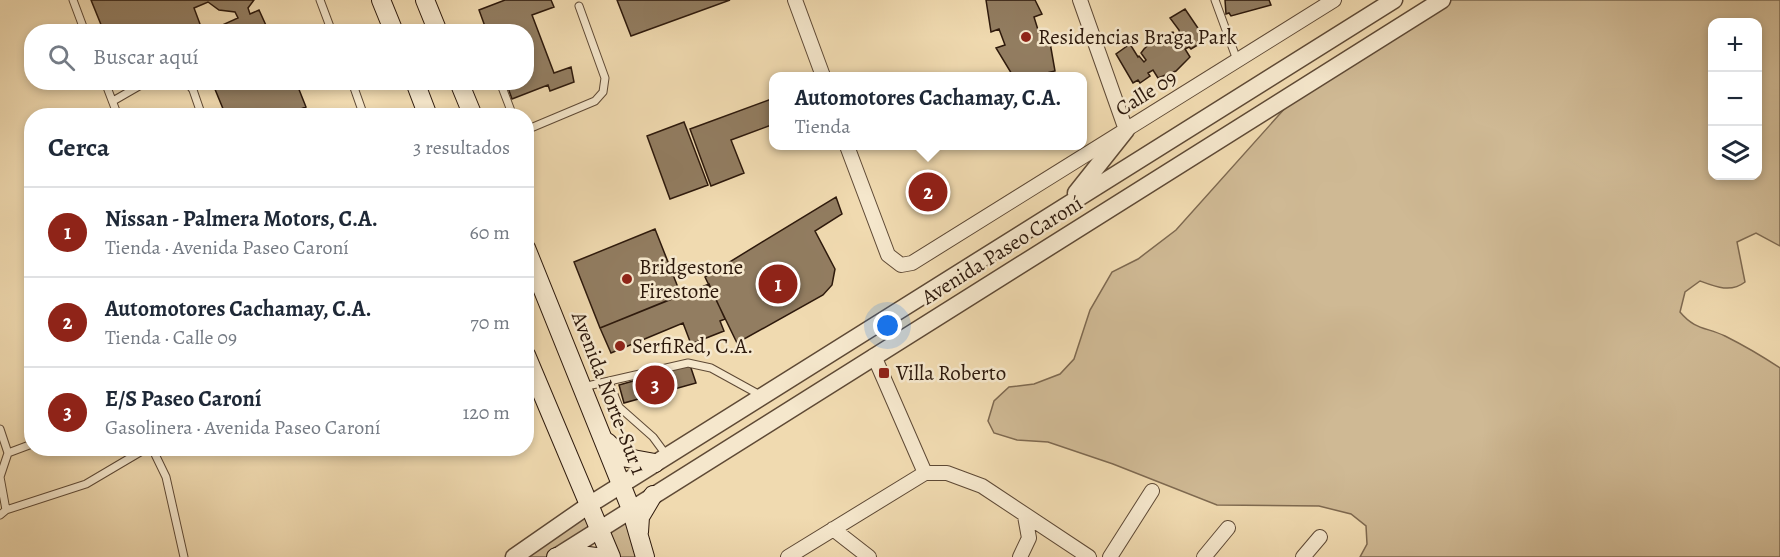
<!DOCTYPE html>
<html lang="es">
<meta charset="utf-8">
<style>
:root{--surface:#fff;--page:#f6f6f7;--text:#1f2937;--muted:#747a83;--line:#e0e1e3;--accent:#8f2418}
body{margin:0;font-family:Alegreya,serif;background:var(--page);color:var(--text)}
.controls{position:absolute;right:18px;top:18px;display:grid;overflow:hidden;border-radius:12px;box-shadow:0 3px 9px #0003}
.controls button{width:54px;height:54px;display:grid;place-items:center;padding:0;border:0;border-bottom:2px solid var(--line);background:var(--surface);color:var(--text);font:30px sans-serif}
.you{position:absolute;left:888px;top:326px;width:21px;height:21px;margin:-15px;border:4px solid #fff;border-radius:50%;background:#1a73e8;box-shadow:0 0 0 9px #1a73e833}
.badge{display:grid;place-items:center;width:39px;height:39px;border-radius:50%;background:var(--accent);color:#fff;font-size:20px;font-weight:700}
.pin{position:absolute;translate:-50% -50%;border:3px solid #fff;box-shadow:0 2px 6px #0006}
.popup{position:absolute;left:769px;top:72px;width:318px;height:78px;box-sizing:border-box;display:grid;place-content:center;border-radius:12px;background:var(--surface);filter:drop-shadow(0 2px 4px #0005);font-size:20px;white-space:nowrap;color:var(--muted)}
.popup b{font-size:22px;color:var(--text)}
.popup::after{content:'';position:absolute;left:50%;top:100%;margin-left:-12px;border:12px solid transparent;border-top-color:var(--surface)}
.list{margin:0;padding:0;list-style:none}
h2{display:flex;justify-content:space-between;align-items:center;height:78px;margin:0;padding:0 24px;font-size:26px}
h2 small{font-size:20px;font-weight:400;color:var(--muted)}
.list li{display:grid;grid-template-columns:39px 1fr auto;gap:18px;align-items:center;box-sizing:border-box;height:90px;padding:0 24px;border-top:2px solid var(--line)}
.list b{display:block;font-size:22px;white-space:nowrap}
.list p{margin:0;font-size:20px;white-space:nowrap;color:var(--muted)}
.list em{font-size:20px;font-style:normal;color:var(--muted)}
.icon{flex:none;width:33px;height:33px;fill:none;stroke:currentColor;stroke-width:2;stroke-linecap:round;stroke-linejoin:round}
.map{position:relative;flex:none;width:1780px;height:557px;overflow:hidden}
.search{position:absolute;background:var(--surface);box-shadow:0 3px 9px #0003;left:24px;top:24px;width:510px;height:66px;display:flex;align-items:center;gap:15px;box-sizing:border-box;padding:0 21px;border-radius:24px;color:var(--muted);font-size:22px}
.panel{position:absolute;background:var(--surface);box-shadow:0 3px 9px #0003;left:24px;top:108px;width:510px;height:348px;border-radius:24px}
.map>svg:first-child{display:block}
.green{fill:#cfb994;stroke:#7e6950;stroke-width:1.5;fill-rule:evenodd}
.building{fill:#927d61;stroke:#2d190c;stroke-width:1.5}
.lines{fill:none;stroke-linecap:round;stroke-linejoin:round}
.service-casing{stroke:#5e4935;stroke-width:9}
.minor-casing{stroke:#5e4935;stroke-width:16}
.tertiary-casing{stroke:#5e4935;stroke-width:19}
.secondary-casing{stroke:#2d190c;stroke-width:20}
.service{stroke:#f5e7cc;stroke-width:7}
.minor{stroke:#f5e7cc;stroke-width:14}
.tertiary{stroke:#f5e7cc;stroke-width:16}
.secondary{stroke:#f5e7cc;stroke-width:18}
.poi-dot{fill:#8f2418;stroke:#f5e7cc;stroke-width:2}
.labels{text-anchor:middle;stroke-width:5;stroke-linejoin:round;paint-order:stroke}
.poi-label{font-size:21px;fill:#2d190c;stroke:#f5e7cc;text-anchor:start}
.street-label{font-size:21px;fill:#2d190c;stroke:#f5e7cc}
</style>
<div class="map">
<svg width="1780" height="557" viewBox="0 0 1780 557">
<rect width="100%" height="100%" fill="#f0dab0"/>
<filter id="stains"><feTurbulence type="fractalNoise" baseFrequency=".00333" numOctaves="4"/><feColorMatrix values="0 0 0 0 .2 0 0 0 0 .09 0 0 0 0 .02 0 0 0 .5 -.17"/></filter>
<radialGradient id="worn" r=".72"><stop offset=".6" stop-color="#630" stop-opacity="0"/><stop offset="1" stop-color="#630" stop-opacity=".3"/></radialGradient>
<path class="green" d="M1443,0H1780V246L1756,233L1737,242L1745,282C1731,293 1716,287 1700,281L1685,292L1680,312C1695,330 1706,327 1725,336C1745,346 1762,356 1780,368V557H1360L1367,544L1366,526L1351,514L1319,506L1217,505L1113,464L1048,442L1017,440L994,433L988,421L994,401L1009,387L1034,384L1060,374L1074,359L1090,310L1112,272L1138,259L1176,230L1304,87ZM1712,22H1758V176H1712Z
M589,505L600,529L631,509L645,557H611L599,529L556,557H514Z"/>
<path class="building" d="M91,0H254L248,8L250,14L259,10L269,32H207L238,18L235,12L219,10L208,2L194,8L200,24L181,32H104Z
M505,0H551L554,7L532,15L554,73L571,67L574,82L550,91L548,85L512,99L506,82H526V32H487L479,10Z
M617,0H730L631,36Z
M986,0H1035L1042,14L1034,17L1039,33L1048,31L1055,71L1034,76H1013L996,48L1005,45L999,29L991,32Z
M1225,0H1269L1271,5L1231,16L1229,13L1226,14Z
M1185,9L1204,37L1199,40L1201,43L1191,49L1189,47L1185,49L1190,57L1176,71L1158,78L1153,70L1148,73L1150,76L1140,83L1138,80L1133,83L1116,54L1130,44L1138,57L1139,56L1144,62L1146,60L1141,53L1144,49L1158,36L1173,32L1178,39L1180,37L1179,30L1170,18Z
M212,82H296L306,107L290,113L291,116H226Z
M774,98V124L731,140L744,173L711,186L690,129Z
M684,122L708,185L670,199L647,136Z
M836,197L842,214L815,231L835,269L832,285L823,295L737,343L705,277Z
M655,229L681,295L600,328L574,262Z
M709,284L725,319L720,321L724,331L691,344L683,323L611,353L600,328Z
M690,365L696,383L624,403L619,385Z"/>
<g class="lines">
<defs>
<path id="service" d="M73,0L85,32
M320,0L332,32
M1215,0L1237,60
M105,82L118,116
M187,82L193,90L202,116
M352,82L364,116
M500,82L513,116
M113,101L146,82
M526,130L595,101L603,92L605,78L579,6
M609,382L619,407L653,437L667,456
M583,387L688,363L711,368L760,395
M0,429L8,453
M152,448L166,477L184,557
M6,510L0,477L8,453L32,444
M0,515L6,510L86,484L147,448"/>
<path id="minor" d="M795,0L823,76
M1080,0L1126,130
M847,146L888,255L901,265L912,263L1334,0
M874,356L925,473
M833,529L869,557
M788,557L925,473H947L982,486L1089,557
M1020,557L1029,538L1025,516
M1110,557L1152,491
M1204,557L1228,528
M1303,557L1320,537"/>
<path id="tertiary" d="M1076,193L1126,130
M514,557L589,505L1394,0
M556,557L1442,0"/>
<path id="secondary" d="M381,0L394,32
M425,0L438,32
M415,82L428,116
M459,82L473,116
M526,248L631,509L645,557
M526,355L611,557
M607,442L622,457L655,463
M639,532L640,517L653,495
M556,557L572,554L596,557"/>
</defs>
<use href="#service" class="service-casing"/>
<use href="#minor" class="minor-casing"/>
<use href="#tertiary" class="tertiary-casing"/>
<use href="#secondary" class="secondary-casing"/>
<use href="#service" class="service"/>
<use href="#minor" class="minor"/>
<use href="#tertiary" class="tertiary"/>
<use href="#secondary" class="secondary"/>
</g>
<g class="poi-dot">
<circle cx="1026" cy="37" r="6"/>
<circle cx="627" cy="279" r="6"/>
<circle cx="620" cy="346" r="6"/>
<rect x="878" y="367" width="12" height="12" rx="3"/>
</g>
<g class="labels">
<g class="poi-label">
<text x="1038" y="44">Residencias Braga Park</text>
<text x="639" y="274">Bridgestone<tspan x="639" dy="24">Firestone</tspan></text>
<text x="632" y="353">SerfiRed, C.A.</text>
<text x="896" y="380">Villa Roberto</text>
</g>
<g class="street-label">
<text transform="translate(1146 93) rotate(-32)" y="7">Calle 09</text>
<text transform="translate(1002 250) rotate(-32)" y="7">Avenida Paseo Caroní</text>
<text transform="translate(609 393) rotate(69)" y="7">Avenida Norte-Sur 1</text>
</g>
</g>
<rect width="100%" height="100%" filter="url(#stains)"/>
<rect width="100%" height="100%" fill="url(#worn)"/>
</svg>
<div class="controls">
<button>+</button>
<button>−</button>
<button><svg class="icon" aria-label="layers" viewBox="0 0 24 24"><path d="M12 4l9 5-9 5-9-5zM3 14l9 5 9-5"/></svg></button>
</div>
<div class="you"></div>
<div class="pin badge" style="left:778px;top:284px">1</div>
<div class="pin badge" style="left:928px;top:192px">2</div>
<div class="popup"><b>Automotores Cachamay, C.A.</b>Tienda</div>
<div class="pin badge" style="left:655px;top:385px">3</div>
<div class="search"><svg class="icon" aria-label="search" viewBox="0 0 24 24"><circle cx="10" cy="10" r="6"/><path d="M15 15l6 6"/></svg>Buscar aquí</div>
<section class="panel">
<h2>Cerca<small>3 resultados</small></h2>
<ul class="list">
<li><span class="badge">1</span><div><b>Nissan - Palmera Motors, C.A.</b><p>Tienda · Avenida Paseo Caroní</p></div><em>60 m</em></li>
<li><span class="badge">2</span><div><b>Automotores Cachamay, C.A.</b><p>Tienda · Calle 09</p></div><em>70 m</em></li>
<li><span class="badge">3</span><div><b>E/S Paseo Caroní</b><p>Gasolinera · Avenida Paseo Caroní</p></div><em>120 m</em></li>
</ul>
</section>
</div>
